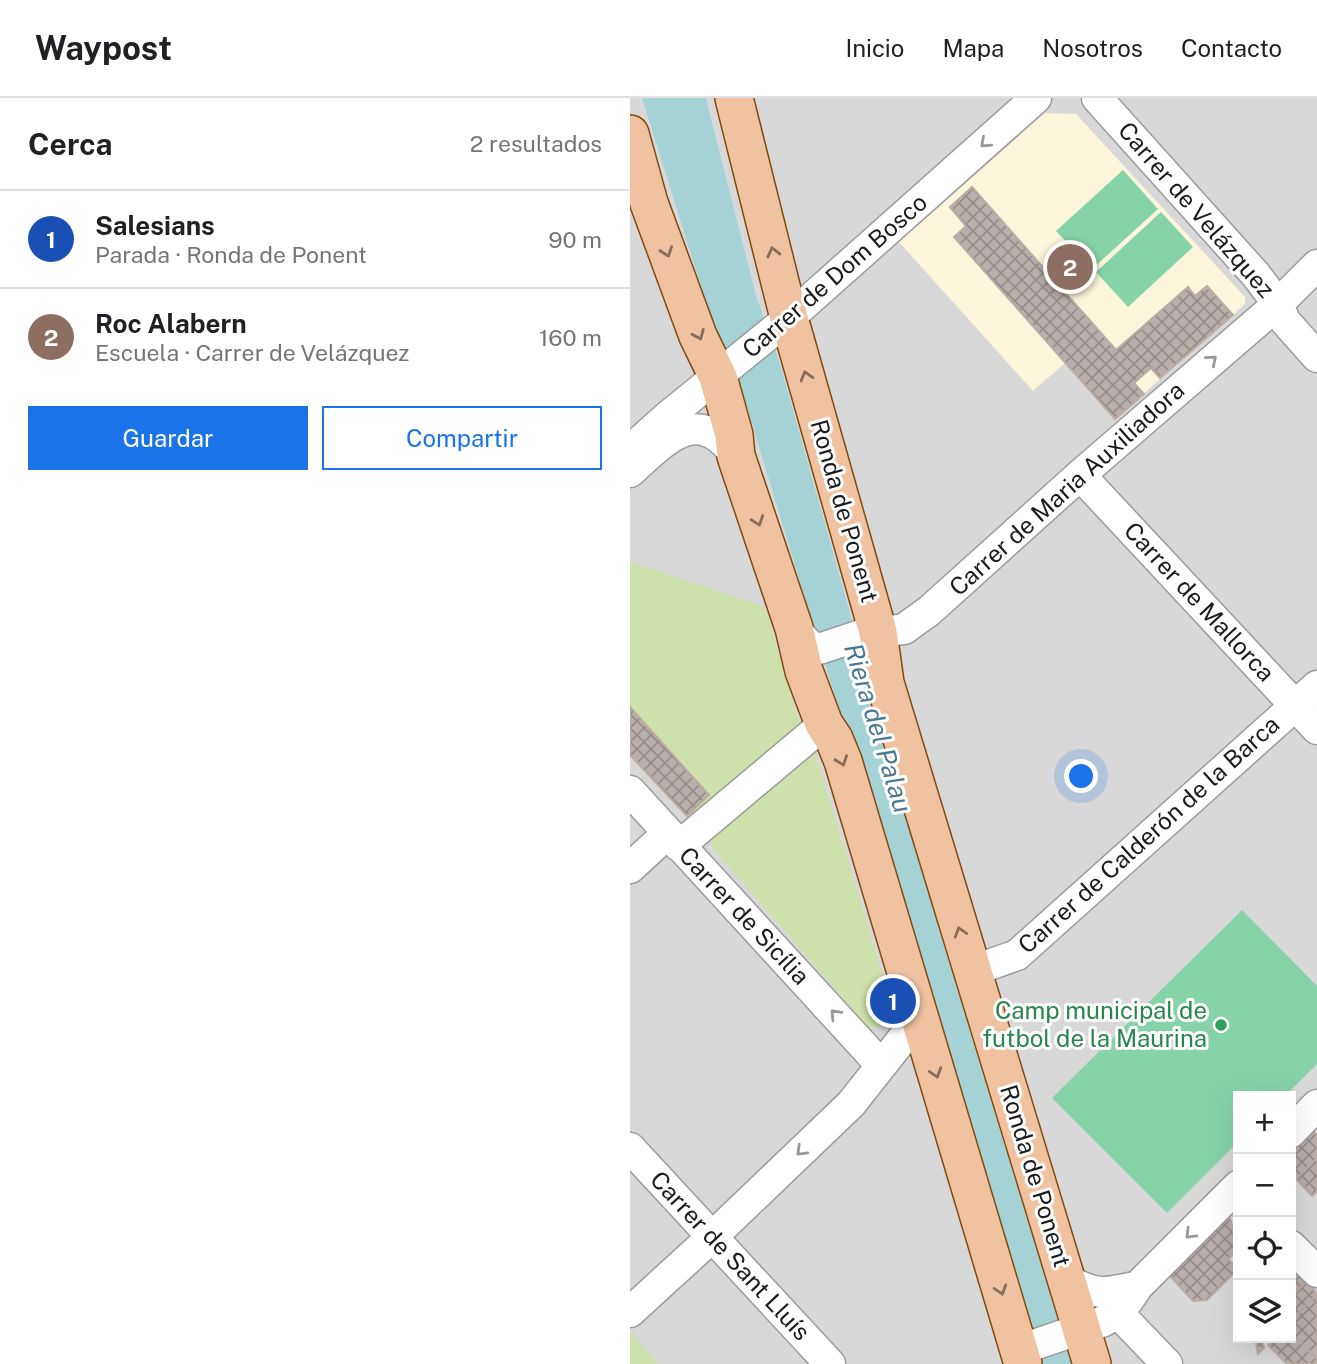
<!DOCTYPE html>
<html lang="es">
<meta charset="utf-8">
<style>
:root{--surface:#fff;--page:#f6f6f6;--text:#202124;--muted:#757577;--line:#e0e0e0;--accent:#1a73e8}
body{margin:0;font-family:"Public Sans",sans-serif;background:var(--page);color:var(--text)}
.controls{position:absolute;right:21px;bottom:21px;display:grid;overflow:hidden;border-radius:0px;box-shadow:0 7px 28px #0002}
.controls button{width:63px;height:63px;display:grid;place-items:center;padding:0;border:0;border-bottom:2px solid var(--line);background:var(--surface);color:var(--text);font:35px sans-serif}
.you{position:absolute;left:452px;top:679px;width:24px;height:24px;margin:-18px;border:5px solid #fff;border-radius:50%;background:#1a73e8;box-shadow:0 0 0 10px #1a73e833}
.badge{display:grid;place-items:center;width:46px;height:46px;border-radius:50%;background:var(--accent);color:#fff;font-size:23px;font-weight:700}
.pin{position:absolute;translate:-50% -50%;border:4px solid #fff;box-shadow:0 2px 7px #0006}
.list{margin:0;padding:0;list-style:none}
h2{display:flex;justify-content:space-between;align-items:center;height:91px;margin:0;padding:0 28px;font-size:30px}
h2 small{font-size:23px;font-weight:400;color:var(--muted)}
.list li{display:grid;grid-template-columns:46px 1fr auto;gap:21px;align-items:center;box-sizing:border-box;height:98px;padding:0 28px;border-top:2px solid var(--line)}
.list b{display:block;font-size:26px;white-space:nowrap}
.list p{margin:0;font-size:23px;white-space:nowrap;color:var(--muted)}
.list em{font-size:23px;font-style:normal;color:var(--muted)}
.actions{display:flex;gap:14px;padding:21px 28px}
.actions a{flex:1;padding:16px 0;border:2px solid var(--accent);border-radius:0px;text-align:center;font-size:24px;color:var(--accent)}
.actions .main{background:var(--accent);color:#fff}
.icon{flex:none;width:38px;height:38px;fill:none;stroke:currentColor;stroke-width:2;stroke-linecap:round;stroke-linejoin:round}
.map{position:relative;flex:none;width:687px;height:1266px;overflow:hidden}
header{display:flex;align-items:center;gap:42px;box-sizing:border-box;height:98px;padding:0 35px;background:var(--surface);border-bottom:2px solid var(--line)}
header strong{font-size:33px}
nav{display:flex;gap:38px;margin-inline-start:auto;font-size:24px}
main{display:flex}
aside{flex:1;background:var(--surface)}
.map>svg:first-child{display:block}
.residential{fill:#d9d8d8;fill-rule:evenodd}
.education{fill:#fbf6db}
.grass{fill:#cee1ab}
.pitch{fill:#86d3aa}
.water{fill:#a5d2d5}
.building{fill:url(#building-cross-hatch);stroke:#bbaca5;stroke-width:2}
.lines{fill:none;stroke-linecap:round;stroke-linejoin:round}
.minor-casing{stroke:#9c9c9c;stroke-width:33}
.major-casing{stroke:#834a0f;stroke-width:40}
.minor{stroke:#fff;stroke-width:30}
.major{stroke:#f1c2a0;stroke-width:37}
.oneway{stroke:#989898}
.oneway2{stroke:#866e5e}
.leisure-dot{fill:#2e9e5b;stroke:#fff;stroke-width:2.5}
.labels{text-anchor:middle;stroke-width:6;stroke-linejoin:round;paint-order:stroke}
.street-label{font-size:24px;fill:#1b1b1b;stroke:#fff}
.leisure-label{font-size:24px;fill:#27864d;stroke:#fff;text-anchor:end}
.water-label{font-size:26px;font-style:italic;fill:#4c7991;stroke:#fff}
</style>
<header>
<strong>Waypost</strong>
<nav><a>Inicio</a><a>Mapa</a><a>Nosotros</a><a>Contacto</a></nav>
</header>
<main>
<aside>
<h2>Cerca<small>2 resultados</small></h2>
<ul class="list">
<li><span class="badge" style="background:#1a4fb4">1</span><div><b>Salesians</b><p>Parada · Ronda de Ponent</p></div><em>90 m</em></li>
<li><span class="badge" style="background:#8d6e63">2</span><div><b>Roc Alabern</b><p>Escuela · Carrer de Velázquez</p></div><em>160 m</em></li>
</ul>
<div class="actions"><a class="main">Guardar</a><a>Compartir</a></div>
</aside>
<div class="map">
<svg width="687" height="1266" viewBox="0 0 687 1266">
<defs>
<pattern id="building-cross-hatch" width="8" height="8" patternUnits="userSpaceOnUse" patternTransform="scale(1.75)"><rect width="8" height="8" fill="#b8afab"/><path d="M0 0l8 8M0 8l8-8" fill="none" stroke="#958e8a"/></pattern>
</defs>
<rect width="100%" height="100%" fill="#ebe6e1"/>
<path class="residential" d="M0,0H12L87,240L118,313L408,1266H0Z
M76,0H687V1266H441L313,845L151,269L126,197ZM608,998H661V1240H608Z"/>
<path class="education" d="M415,15L446,16L615,199V206L485,321L435,265L403,293L269,144Z"/>
<path class="grass" d="M0,464L135,509L171,630L60,722L57,718L79,697L0,609Z
M184,652L264,914C261,928 247,932 236,927L82,749L81,740Z
M2,1234L27,1266H0V1236Z"/>
<path class="pitch" d="M493,72L528,111L462,171L426,133Z
M531,114L563,149L498,209L466,174Z
M612,812L687,888V966L655,998H608V1044L537,1115L422,1000Z"/>
<path class="water" d="M12,0H76L126,197L151,269L313,845L441,1266H408L118,313L87,240Z"/>
<path class="building" d="M342,89L486,252L558,189L565,198L577,188L603,217L530,280L521,270L504,285L514,296L485,321L324,139L336,128L320,109Z
M0,609L79,697L57,718L0,657Z
M682,1031L687,1037V1060L666,1081L661,1075V1053Z
M687,1060V1093L682,1098L666,1081Z
M599,1116L608,1152L598,1161L608,1171L577,1202L563,1203L539,1177Z
M666,1172L677,1183L661,1199V1177Z
M677,1183L687,1196L661,1223V1199Z
M687,1196V1261L661,1235V1223Z
M661,1235L687,1261V1266H657L638,1247L644,1240H661Z
M625,1240H632L634,1250L628,1256Z"/>
<g class="lines">
<defs>
<path id="minor" d="M467,0L626,177L648,206L655,223L687,259
M0,352L37,319L159,220L406,0
M0,374C36,342 67,305 106,358
M450,377L687,631
M164,530L179,547L189,551L231,537L274,531L299,513L450,377L648,206L687,167
M0,693L251,967
M49,748L194,626
M0,770L38,735
M342,873L387,857L687,588
M661,1034L687,1007
M0,1050L200,1266
M661,1148L687,1174
M436,1181C465,1198 476,1196 508,1188
M0,1214L82,1139L221,1006L289,920
M487,1214L537,1266
M389,1252L474,1223L498,1203L508,1188L608,1088"/>
<path id="major" d="M104,0L159,220L248,534L255,585L462,1266
M0,36L19,105L68,238L88,279L104,337L106,358L164,530L174,573L194,626L204,641L213,663L393,1266"/>
</defs>
<use href="#minor" class="minor-casing"/>
<use href="#major" class="major-casing"/>
<use href="#minor" class="minor"/>
<use href="#major" class="major"/>
</g>
<defs><path id="oneway-chevron" d="M-2-3.5L2.5 0L-2 3.5" fill="none" stroke-width="1.6" stroke-linecap="round" stroke-linejoin="round" transform="scale(1.75)"/></defs>
<g class="oneway">
<use href="#oneway-chevron" transform="translate(355 45) rotate(138)"/>
<use href="#oneway-chevron" transform="translate(582 262) rotate(-41)"/>
<use href="#oneway-chevron" transform="translate(205 916) rotate(-133)"/>
<use href="#oneway-chevron" transform="translate(171 1053) rotate(136)"/>
<use href="#oneway-chevron" transform="translate(560 1136) rotate(135)"/>
</g>
<g class="oneway2">
<use href="#oneway-chevron" transform="translate(37 154) rotate(70)"/>
<use href="#oneway-chevron" transform="translate(143 154) rotate(-104)"/>
<use href="#oneway-chevron" transform="translate(69 237) rotate(67)"/>
<use href="#oneway-chevron" transform="translate(176 278) rotate(-106)"/>
<use href="#oneway-chevron" transform="translate(128 423) rotate(71)"/>
<use href="#oneway-chevron" transform="translate(212 663) rotate(70)"/>
<use href="#oneway-chevron" transform="translate(330 834) rotate(-107)"/>
<use href="#oneway-chevron" transform="translate(306 975) rotate(73)"/>
<use href="#oneway-chevron" transform="translate(371 1192) rotate(73)"/>
</g>
<circle class="leisure-dot" cx="591" cy="927" r="7"/>
<g class="labels">
<g class="street-label">
<text transform="translate(566 112) rotate(49)" y="8">Carrer de Velázquez</text>
<text transform="translate(205 178) rotate(-41)" y="8">Carrer de Dom Bosco</text>
<text transform="translate(437 391) rotate(-42)" y="8">Carrer de Maria Auxiliadora</text>
<text transform="translate(214 413) rotate(74)" y="8">Ronda de Ponent</text>
<text transform="translate(569 504) rotate(47)" y="8">Carrer de Mallorca</text>
<text transform="translate(519 737) rotate(-42)" y="8">Carrer de Calderón de la Barca</text>
<text transform="translate(114 818) rotate(47)" y="8">Carrer de Sicília</text>
<text transform="translate(405 1078) rotate(73)" y="8">Ronda de Ponent</text>
<text transform="translate(100 1158) rotate(47)" y="8">Carrer de Sant Lluís</text>
</g>
<g class="leisure-label">
<text x="577" y="921">Camp municipal de<tspan x="577" dy="28">futbol de la Maurina</tspan></text>
</g>
<g class="water-label">
<text transform="translate(248 630) rotate(73)" y="9">Riera del Palau</text>
</g>
</g>
</svg>
<div class="controls">
<button>+</button>
<button>−</button>
<button><svg class="icon" aria-label="locate" viewBox="0 0 24 24"><circle cx="12" cy="12" r="6"/><path d="M12 2v4M12 18v4M2 12h4M18 12h4"/></svg></button>
<button><svg class="icon" aria-label="layers" viewBox="0 0 24 24"><path d="M12 4l9 5-9 5-9-5zM3 14l9 5 9-5"/></svg></button>
</div>
<div class="you"></div>
<div class="pin badge" style="left:263px;top:903px;background:#1a4fb4">1</div>
<div class="pin badge" style="left:440px;top:169px;background:#8d6e63">2</div>
</div>
</main>
